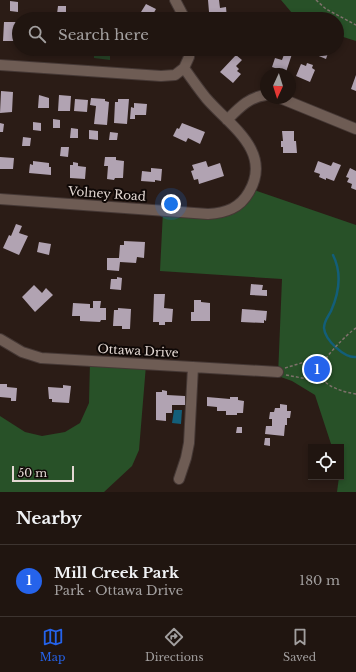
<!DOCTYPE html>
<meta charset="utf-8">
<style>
:root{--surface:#201510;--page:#281e19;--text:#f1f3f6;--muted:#a29f9f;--line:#3d3430;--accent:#2563eb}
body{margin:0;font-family:"Libre Baskerville",serif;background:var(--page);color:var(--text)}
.controls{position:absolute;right:12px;bottom:12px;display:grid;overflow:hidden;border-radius:0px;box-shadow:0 2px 6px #0003}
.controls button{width:36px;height:36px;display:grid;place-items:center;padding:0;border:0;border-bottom:1px solid var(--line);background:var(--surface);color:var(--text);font:20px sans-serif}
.compass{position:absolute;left:260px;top:68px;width:36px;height:36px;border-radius:50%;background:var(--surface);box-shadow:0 2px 6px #0003;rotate:184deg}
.scale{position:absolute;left:12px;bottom:10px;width:62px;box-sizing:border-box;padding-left:4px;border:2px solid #e3d8d3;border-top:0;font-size:11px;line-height:14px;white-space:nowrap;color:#e3d8d3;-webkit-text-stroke:3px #0f0806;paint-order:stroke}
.you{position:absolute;left:171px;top:204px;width:14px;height:14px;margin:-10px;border:3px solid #fff;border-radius:50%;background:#1a73e8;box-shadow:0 0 0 6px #1a73e833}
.badge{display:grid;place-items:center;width:26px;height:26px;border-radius:50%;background:var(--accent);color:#fff;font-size:13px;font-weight:700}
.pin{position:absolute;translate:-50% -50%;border:2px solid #fff;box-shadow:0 1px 4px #0006}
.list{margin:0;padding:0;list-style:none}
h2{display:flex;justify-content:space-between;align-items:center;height:52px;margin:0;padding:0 16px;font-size:17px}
h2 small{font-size:13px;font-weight:400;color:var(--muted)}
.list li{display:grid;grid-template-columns:26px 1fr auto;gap:12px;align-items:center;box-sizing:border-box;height:72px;padding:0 16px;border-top:1px solid var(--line)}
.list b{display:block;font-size:15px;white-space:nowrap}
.list p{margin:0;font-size:13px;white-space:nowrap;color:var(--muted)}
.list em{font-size:13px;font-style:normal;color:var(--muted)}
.icon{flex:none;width:22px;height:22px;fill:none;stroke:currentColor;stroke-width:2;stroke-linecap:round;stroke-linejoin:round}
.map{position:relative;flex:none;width:356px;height:492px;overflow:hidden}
.search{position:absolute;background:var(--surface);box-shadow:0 2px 6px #0003;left:12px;right:12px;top:12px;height:44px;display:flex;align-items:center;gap:10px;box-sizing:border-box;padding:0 14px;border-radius:22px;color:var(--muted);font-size:15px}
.sheet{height:124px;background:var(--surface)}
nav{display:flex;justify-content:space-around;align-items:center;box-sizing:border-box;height:56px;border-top:1px solid var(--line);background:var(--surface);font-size:11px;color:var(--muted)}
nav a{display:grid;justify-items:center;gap:2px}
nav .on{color:var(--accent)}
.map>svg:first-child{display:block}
.green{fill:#274427}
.forest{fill:#285128}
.water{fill:#135e79}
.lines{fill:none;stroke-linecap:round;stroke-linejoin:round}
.stream{stroke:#135e79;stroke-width:2.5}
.building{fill:#b1a3b2}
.minor-casing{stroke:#453835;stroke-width:12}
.path{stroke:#7e716b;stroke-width:1.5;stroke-dasharray:3 2;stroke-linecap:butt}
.minor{stroke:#6e5c54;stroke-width:10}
.labels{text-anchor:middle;stroke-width:4;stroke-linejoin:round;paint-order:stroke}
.street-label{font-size:12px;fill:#e3d8d3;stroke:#0f0806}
</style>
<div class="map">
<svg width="356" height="492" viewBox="0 0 356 492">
<rect width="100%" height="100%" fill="#2b1c16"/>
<path class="green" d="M94,49H110V60L94,58Z"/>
<path class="forest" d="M281,0H356V41L337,35V19H302L292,13Z
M251,189L356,225V492H337L339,477H341V447H332L315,395L292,381L278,376L282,279L160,271L163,211L221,213Z
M90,362L146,365L139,450L132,466L104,492H0V416L25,432L42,436L65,432L80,423L89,403Z"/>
<path class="water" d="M174,410H182L181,424L172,423Z"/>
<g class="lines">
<path class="stream" d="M333,255C342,273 339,293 331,311C328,317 324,321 324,328C325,340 344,358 356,357"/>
</g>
<path class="building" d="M208,0H219L220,8L226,7L227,19H213V12H209Z
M10,1L18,2V12L10,11Z
M146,4L156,9L151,18L141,12Z
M58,6H66V15L57,14Z
M115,13H121V19H114Z
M4,22H16L15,41H3Z
M255,49H263L259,53Z
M286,49H296L294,55L292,54L286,72L272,67L275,58L282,60Z
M316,49H326L329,50L326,59L314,54Z
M236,55L242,60L236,66L239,69L237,71L241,74L233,83L220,72Z
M307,63L313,65L312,68L315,70L310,82L296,76L301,64L306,66Z
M356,75V91L351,89Z
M1,91L13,92L12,112L0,113Z
M39,95L49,98V108H38Z
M59,95L71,96L70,111H58Z
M91,98L105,99V101L109,102L107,125L94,124L96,106L90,105Z
M75,99L88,100L87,112L74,111Z
M118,99H129L127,124L114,123L115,102H118Z
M134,103L147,104L146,115H135V119H130L131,107L134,108Z
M53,119L60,120V128H53Z
M33,122L41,123V131L33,130Z
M0,123L4,124L3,132H0Z
M182,123L205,132L200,144L188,138L186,142L173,136L177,128L179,129Z
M71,128L78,129V138H70Z
M89,130L98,131V140L89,139Z
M282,131H294V141H296L297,153H283V147H281V141H283Z
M110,132L118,133L117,140H109Z
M23,137L31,138L30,146H22Z
M61,147H69L68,157L60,156Z
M0,157L14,158L13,169H0Z
M105,157H116V160L124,161L123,178H115L114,180L107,179L108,166H104Z
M33,161L49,163V167H51V175L29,173L30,164L33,165Z
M206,161L208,167L220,163L224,176L199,184L198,179L194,180L191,171L194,170L192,165Z
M318,161L331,166L333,162L341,165L334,181L326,178V180L319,177L320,174L314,172Z
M73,162L78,163V166L86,167L85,179L70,178V165H73Z
M151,168L162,169L161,181L155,180V182L141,181L142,171L151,172Z
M350,168L356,171V190L351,188L352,184L347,182L349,178L346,177Z
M16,224L22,226L19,233L28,236L19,255L3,248L9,235L11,236Z
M124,241L145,242L144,258L137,257L136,263L120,262L119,271L107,270V258H119L120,245H124Z
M39,242L51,244L49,255L37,252Z
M117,277L122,278L121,290L110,289L111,279H117Z
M251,284L263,285L262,290H267V296L250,295Z
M34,285L42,293L46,288L53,295L35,312L22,297Z
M154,294H165L164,308L173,309L172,322H165V325H159V322H153Z
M194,300H201V302L210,303V321H191V312H194Z
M93,301H101L100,308H106V320H101L100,322L80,321V316H72L73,303L90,304V308H93Z
M118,308L131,309L130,329H122V326H113L114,310H118Z
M242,309L267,311L266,321L264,320V323L241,322Z
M0,384H7V387L17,388L16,401H11V398L0,397Z
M63,385L71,386L69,403L52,402V399H49L48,387L63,388Z
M162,390L167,391V395L185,396V405H172V413H166V421L156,420V392H162Z
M207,397L230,399V397H238V400L244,401L243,413H237V415H226V411H217V407L207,406Z
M280,404L287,405V411H291L290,418H287V425H285L284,436L265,434L266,426H272V419H269L270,412H274L275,408H280Z
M237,427H242V433H236Z
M265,438H270V446L264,445Z"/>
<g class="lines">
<defs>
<path id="minor" d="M175,0L185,19
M0,65L161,76L175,75L184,68
M184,68L189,57V49
M280,98L356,129
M227,120C239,108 249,97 266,95
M0,199L208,214C226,213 240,208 249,192C273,151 229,125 206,98C198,88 191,78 184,68
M0,339L22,352L41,358L278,372
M179,479L186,458L189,443L193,367"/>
</defs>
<use href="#minor" class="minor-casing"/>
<path class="path" d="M316,0L326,9L356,25
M356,328C348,333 320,361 320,370C319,386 344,392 356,394
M285,368L308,361L322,362
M286,375L313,380L325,381"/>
<use href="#minor" class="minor"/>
</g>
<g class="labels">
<g class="street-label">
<text transform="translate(107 194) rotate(4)" y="4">Volney Road</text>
<text transform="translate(138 351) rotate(3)" y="4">Ottawa Drive</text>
</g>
</g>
</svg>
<div class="controls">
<button><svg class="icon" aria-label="locate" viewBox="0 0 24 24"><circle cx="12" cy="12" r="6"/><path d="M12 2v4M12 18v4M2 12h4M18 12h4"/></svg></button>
</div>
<svg class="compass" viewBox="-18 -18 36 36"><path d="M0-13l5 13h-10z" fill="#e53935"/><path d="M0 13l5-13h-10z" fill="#a29f9f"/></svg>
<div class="scale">50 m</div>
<div class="you"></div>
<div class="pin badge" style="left:317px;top:369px">1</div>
<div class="search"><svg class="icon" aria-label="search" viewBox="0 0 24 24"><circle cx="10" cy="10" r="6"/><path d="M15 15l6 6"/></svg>Search here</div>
</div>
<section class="sheet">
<h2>Nearby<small></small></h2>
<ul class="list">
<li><span class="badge">1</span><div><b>Mill Creek Park</b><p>Park · Ottawa Drive</p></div><em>180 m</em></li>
</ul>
</section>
<nav>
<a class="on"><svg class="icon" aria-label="map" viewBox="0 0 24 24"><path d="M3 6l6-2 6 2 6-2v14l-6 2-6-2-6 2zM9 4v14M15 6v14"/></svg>Map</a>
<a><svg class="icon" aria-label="directions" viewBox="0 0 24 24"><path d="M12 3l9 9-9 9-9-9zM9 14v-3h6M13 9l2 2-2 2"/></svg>Directions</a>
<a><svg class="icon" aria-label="saved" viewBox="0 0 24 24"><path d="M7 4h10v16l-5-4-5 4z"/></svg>Saved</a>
</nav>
